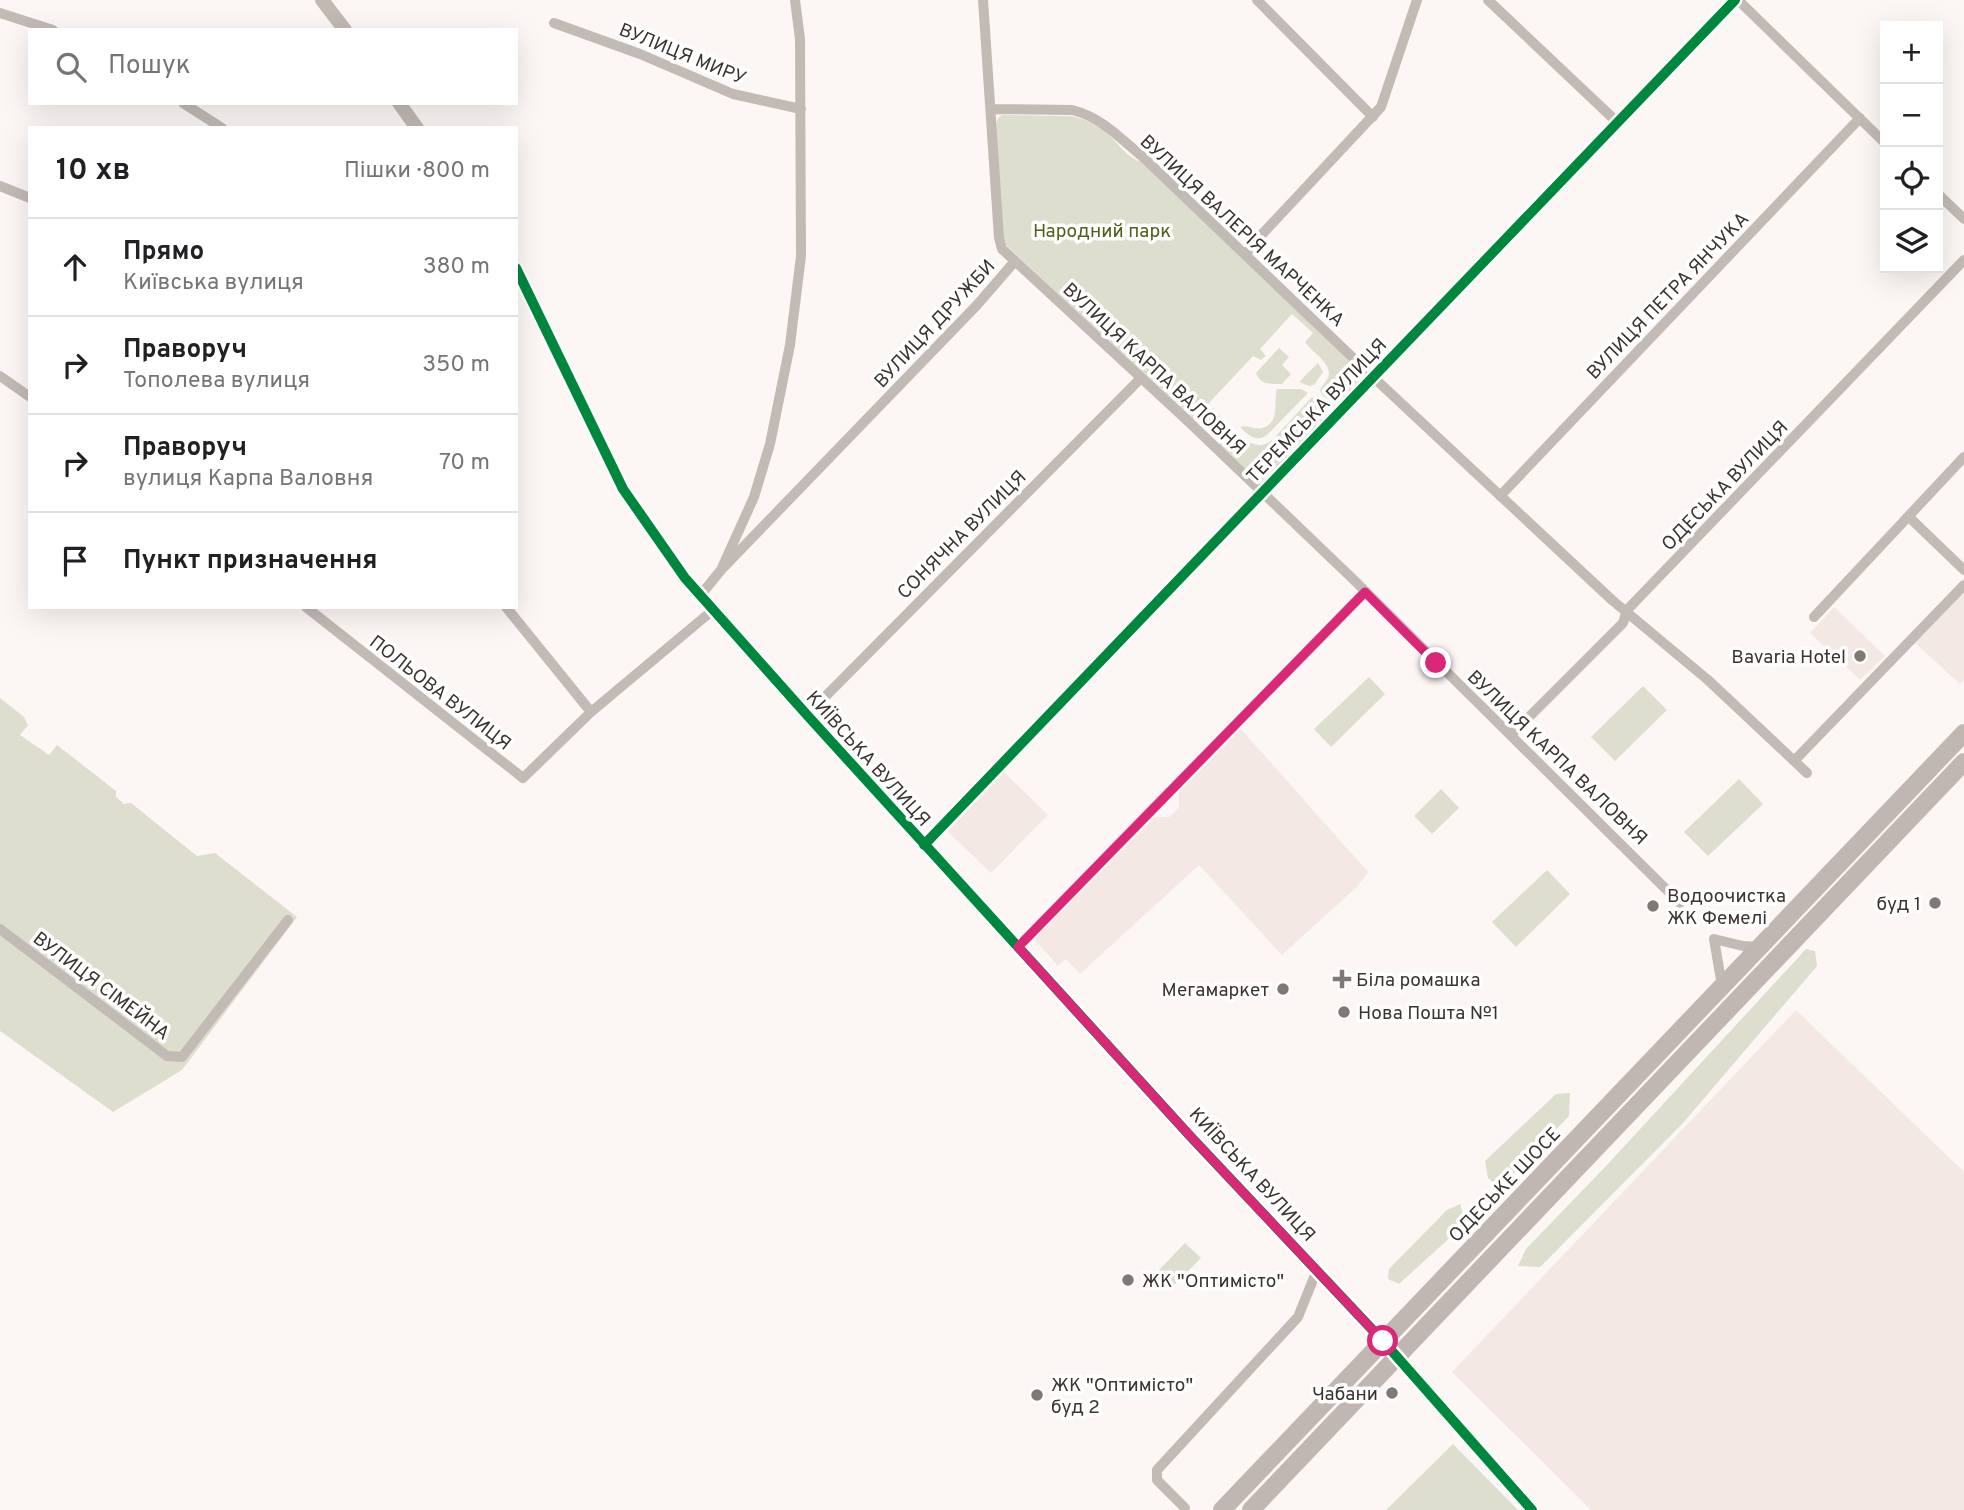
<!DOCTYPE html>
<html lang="uk">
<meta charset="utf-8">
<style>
:root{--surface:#fff;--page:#f6f6f6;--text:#202124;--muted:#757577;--line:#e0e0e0}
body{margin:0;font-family:Overpass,sans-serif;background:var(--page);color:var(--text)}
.controls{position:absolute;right:21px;top:21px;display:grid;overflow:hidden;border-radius:0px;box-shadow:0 7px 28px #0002}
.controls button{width:63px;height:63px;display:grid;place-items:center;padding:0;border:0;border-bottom:2px solid var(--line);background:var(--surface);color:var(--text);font:35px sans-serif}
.stop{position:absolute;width:21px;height:21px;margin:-16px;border:5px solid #db2777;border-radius:50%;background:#fff}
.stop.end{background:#db2777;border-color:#fff;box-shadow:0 2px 7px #0008}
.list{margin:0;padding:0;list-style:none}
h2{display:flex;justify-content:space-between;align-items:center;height:91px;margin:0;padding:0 28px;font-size:30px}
h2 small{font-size:23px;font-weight:400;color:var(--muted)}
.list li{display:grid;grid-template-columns:46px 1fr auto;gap:21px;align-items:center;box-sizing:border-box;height:98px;padding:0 28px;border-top:2px solid var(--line)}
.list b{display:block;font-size:26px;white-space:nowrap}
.list p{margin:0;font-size:23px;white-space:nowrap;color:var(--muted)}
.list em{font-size:23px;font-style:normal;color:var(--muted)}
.icon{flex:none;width:38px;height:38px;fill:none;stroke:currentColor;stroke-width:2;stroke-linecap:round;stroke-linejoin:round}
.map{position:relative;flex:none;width:1964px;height:1510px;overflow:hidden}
.search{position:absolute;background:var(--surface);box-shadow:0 7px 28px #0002;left:28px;top:28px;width:490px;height:77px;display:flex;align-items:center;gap:18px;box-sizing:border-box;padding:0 24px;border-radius:0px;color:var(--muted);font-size:26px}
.panel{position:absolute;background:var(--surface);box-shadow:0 7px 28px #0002;left:28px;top:126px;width:490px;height:483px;border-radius:0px}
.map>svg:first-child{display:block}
.built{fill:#f4e8e4}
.green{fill:#dedecf}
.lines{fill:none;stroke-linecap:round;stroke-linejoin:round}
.street{stroke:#c2bab4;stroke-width:10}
.secondary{stroke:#c1b9b2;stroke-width:14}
.highway{stroke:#c0b7b2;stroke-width:18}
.cycleway-casing{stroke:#fff;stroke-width:15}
.cycleway{stroke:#00873e;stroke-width:10}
.route{stroke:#db2777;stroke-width:9}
.poi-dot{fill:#807875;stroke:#fff;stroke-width:2.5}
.labels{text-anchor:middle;stroke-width:7;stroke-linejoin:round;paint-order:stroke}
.street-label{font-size:19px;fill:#3d3430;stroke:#fff}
.park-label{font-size:19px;fill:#555e1b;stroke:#fff}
.poi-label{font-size:19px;fill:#3d3430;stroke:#fff;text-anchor:start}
</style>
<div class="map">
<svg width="1964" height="1510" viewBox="0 0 1964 1510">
<rect width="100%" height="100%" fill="#fcf6f5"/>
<path class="built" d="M1964,591V680L1960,684L1914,642Z
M1834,607L1885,656L1860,680L1810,633Z
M1241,729L1368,872L1357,887L1282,955L1199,865L1080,974L1066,959L1058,966L1034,939L1155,817H1169L1179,808V792Z
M1003,771L1048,815L991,873L946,830Z
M1796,1010L1964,1172V1510H1591L1452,1372Z"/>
<path class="green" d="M1002,115L1071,116C1085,119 1097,125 1107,133C1118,143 1128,159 1142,162L1360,371V382L1339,405L1323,396L1320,390C1322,385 1328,380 1329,375C1330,361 1311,352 1305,342L1313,333L1292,314L1260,349L1266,356L1261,360L1253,356L1193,420L1007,246L1003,237L996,125L998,118Z
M1279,348L1289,357L1282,365L1291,374L1282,384C1271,384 1260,385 1256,373Z
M1318,363L1323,372L1314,385L1309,386L1299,382Z
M1277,389H1301L1308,393L1267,435C1256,443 1248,435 1240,427C1248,424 1254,430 1262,428C1281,423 1273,401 1277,389Z
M1312,397L1328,416L1293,453L1276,436Z
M1213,408C1227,422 1252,458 1272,440L1289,457L1265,484L1262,485L1219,445L1221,439L1204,423L1205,417Z
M1369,677L1385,694L1331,747L1314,729Z
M1643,686L1667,710L1615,761L1591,737Z
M0,698L24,717L28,725L20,735L49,755L57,745L116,791V797L124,804L131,803L197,856L215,853L297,917L182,1070L113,1112L0,1031Z
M1739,779L1763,804L1708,856L1684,832Z
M1441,789L1459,808L1432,834L1414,816Z
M1547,870L1570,894L1516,947L1492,922Z
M1806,949L1815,951L1817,966L1683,1123L1540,1267L1518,1266L1526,1249L1607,1165Z
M1570,1093L1569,1116L1499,1188L1488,1178L1485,1161L1556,1094Z
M1460,1204L1466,1223L1399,1284L1388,1279L1389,1269L1447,1210Z
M1185,1243L1201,1258L1174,1285L1159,1270Z
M1453,1444L1518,1510H1386Z"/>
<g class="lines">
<path class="street" d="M1257,0L1373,117
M1488,0L1617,122
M1738,0L1885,143
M0,13L53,30
M554,23L640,54L733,94L801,109
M183,103L222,128
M991,109L1072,110C1102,117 1122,140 1145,159L1372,376L1612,600L1708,680L1807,773
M0,186L30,198
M1938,194L1964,219
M1246,255L1252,245L1381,107L1417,0
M1015,261L1190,423L1356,582L1680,903
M0,376L30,397
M1500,496L1860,118
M1910,518L1964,570
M721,570L977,305L1015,261L1002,249L999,238L983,0
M700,596L721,570L754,497L770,444L790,345L801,256L800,39L795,0
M306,607L523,778L591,712L713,610
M506,607L591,712
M1814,617L1964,457
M807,715L1141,378
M1511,735L1623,623L1627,610L1964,260
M1794,761L1964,585
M924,845L1735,0
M0,929L167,1056L182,1057L288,920
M1714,939L1722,986
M1714,939L1743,946L1761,947
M1018,947L1365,592
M1185,1508L1157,1480V1470L1298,1317L1317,1270"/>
<path class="secondary" d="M322,0L345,30
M399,103L417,128
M516,268L623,489L685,578L807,715L1191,1137L1383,1341L1532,1510"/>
<path class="highway" d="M1222,1510L1964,733
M1251,1510L1964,762"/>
<defs>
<path id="cycleway" d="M516,268L623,489L685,578L807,715L1191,1137L1383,1341L1532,1510
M924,845L1735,0"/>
</defs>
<use href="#cycleway" class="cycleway-casing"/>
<use href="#cycleway" class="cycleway"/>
</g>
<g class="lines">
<path class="route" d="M1383,1341L1191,1137L1018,947L1365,592L1436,663"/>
</g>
<g class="poi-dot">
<circle cx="1860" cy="656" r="7"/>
<circle cx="1935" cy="903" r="7"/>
<circle cx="1653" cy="906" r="7"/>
<path d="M1338.5 968.5h7v7h7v7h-7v7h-7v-7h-7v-7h7z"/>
<circle cx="1283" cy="989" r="7"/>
<circle cx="1344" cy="1012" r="7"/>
<circle cx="1128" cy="1280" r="7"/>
<circle cx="1392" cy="1393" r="7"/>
<circle cx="1037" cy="1395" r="7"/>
</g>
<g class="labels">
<g class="street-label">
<text transform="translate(683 53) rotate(22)" y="7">ВУЛИЦЯ МИРУ</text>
<text transform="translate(1243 230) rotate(43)" y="7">ВУЛИЦЯ ВАЛЕРІЯ МАРЧЕНКА</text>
<text transform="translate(1667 295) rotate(-46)" y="7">ВУЛИЦЯ ПЕТРА ЯНЧУКА</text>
<text transform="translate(934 323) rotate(-47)" y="7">ВУЛИЦЯ ДРУЖБИ</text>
<text transform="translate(1155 368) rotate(43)" y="7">ВУЛИЦЯ КАРПА ВАЛОВНЯ</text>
<text transform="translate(1316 410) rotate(-46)" y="7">ТЕРЕМСЬКА ВУЛИЦЯ</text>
<text transform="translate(1724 485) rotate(-46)" y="7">ОДЕСЬКА ВУЛИЦЯ</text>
<text transform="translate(961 534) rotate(-45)" y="7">СОНЯЧНА ВУЛИЦЯ</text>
<text transform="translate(441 692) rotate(38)" y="7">ПОЛЬОВА ВУЛИЦЯ</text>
<text transform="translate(1558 757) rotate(44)" y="7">ВУЛИЦЯ КАРПА ВАЛОВНЯ</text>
<text transform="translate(869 758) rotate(48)" y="7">КИЇВСЬКА ВУЛИЦЯ</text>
<text transform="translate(102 985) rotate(37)" y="7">ВУЛИЦЯ СІМЕЙНА</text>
<text transform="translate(1253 1174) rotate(47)" y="7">КИЇВСЬКА ВУЛИЦЯ</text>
<text transform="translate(1504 1184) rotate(-46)" y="7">ОДЕСЬКЕ ШОСЕ</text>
</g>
<g class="park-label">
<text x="1102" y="237">Народний парк</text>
</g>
<g class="poi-label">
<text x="1846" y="663" text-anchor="end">Bavaria Hotel</text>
<text x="1667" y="902">Водоочистка<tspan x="1667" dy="22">ЖК Фемелі</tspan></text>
<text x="1921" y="910" text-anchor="end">буд 1</text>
<text x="1356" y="986">Біла ромашка</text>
<text x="1269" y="996" text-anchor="end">Мегамаркет</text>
<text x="1358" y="1019">Нова Пошта №1</text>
<text x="1142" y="1287">ЖК "Оптимісто"</text>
<text x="1051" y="1391">ЖК "Оптимісто"<tspan x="1051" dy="22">буд 2</tspan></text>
<text x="1378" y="1400" text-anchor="end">Чабани</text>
</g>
</g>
</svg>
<div class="controls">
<button>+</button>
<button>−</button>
<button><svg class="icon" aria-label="locate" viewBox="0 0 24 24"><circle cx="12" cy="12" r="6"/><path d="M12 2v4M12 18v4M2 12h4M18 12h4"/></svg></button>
<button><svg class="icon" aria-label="layers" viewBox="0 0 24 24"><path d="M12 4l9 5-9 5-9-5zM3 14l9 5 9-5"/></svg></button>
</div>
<div class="stop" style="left:1383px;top:1341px"></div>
<div class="stop end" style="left:1436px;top:663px"></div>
<div class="search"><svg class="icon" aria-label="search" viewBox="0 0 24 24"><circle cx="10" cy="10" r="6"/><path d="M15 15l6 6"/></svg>Пошук</div>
<section class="panel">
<h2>10 хв<small>Пішки · 800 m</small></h2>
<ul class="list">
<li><svg class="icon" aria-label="ahead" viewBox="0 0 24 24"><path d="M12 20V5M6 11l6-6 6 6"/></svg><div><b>Прямо</b><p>Київська вулиця</p></div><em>380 m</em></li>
<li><svg class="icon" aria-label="right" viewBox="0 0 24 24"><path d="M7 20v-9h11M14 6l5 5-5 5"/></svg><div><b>Праворуч</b><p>Тополева вулиця</p></div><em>350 m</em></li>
<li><svg class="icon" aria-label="right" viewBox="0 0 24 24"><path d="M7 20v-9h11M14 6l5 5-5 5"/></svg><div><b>Праворуч</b><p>вулиця Карпа Валовня</p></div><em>70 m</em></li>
<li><svg class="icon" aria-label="arrive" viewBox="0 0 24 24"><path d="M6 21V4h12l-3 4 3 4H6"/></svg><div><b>Пункт призначення</b></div></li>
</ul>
</section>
</div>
